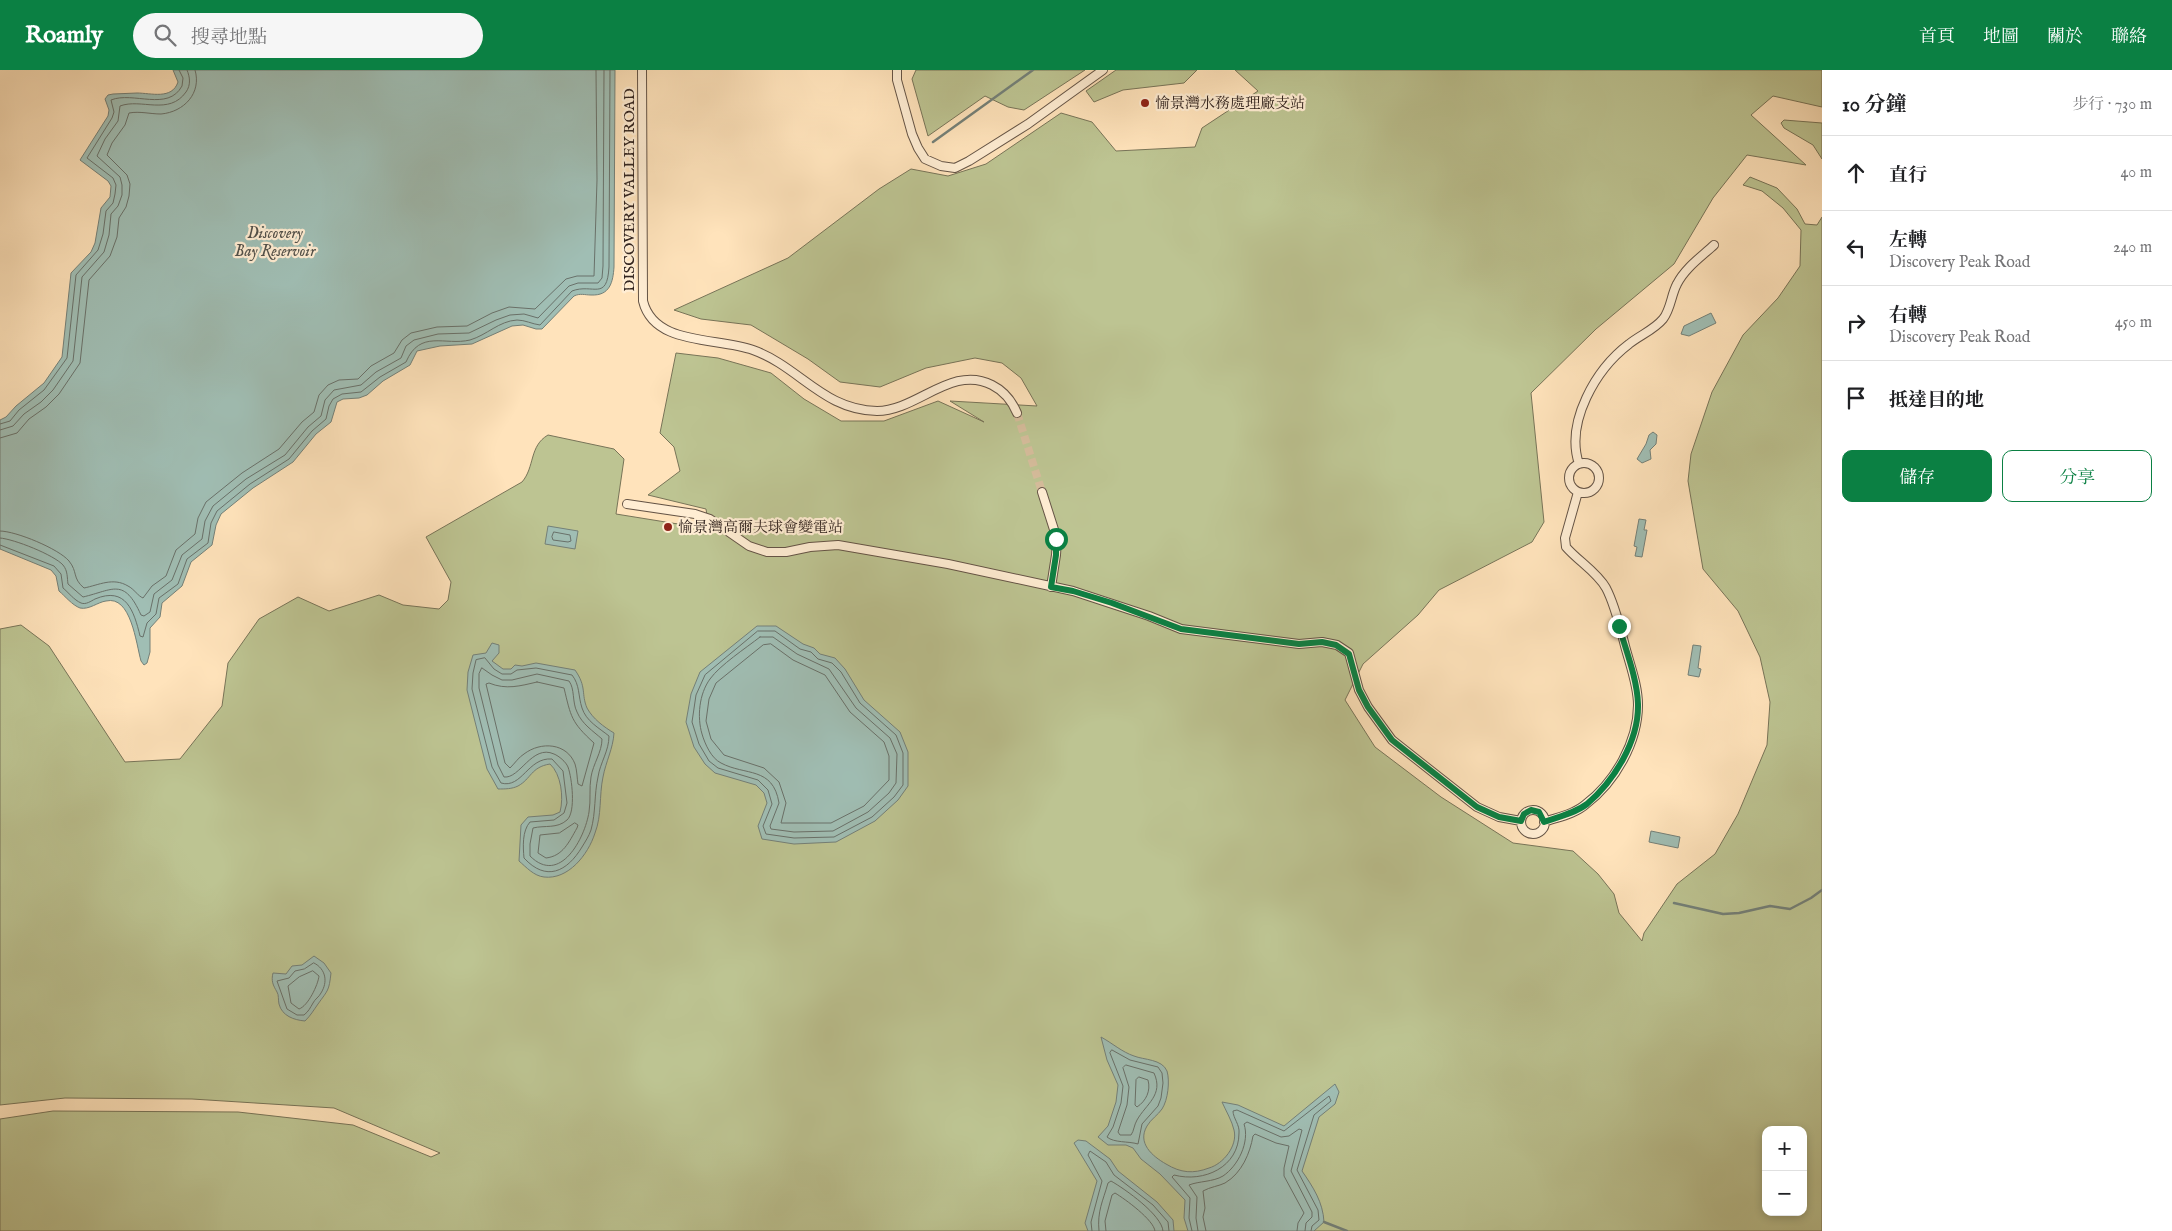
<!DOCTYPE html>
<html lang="zh-TW">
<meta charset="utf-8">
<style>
:root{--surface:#fff;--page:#f6f6f6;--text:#202124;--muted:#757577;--line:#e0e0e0;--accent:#0b8043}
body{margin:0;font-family:"IM FELL English","Noto Serif TC",serif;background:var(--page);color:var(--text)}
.controls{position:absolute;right:15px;bottom:15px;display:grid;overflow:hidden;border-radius:10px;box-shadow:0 2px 8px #0003}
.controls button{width:45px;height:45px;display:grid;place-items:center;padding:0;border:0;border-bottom:1px solid var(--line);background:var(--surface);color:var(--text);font:25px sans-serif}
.stop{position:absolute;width:15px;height:15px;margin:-11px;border:4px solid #0b8043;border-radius:50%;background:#fff}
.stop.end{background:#0b8043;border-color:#fff;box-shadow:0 1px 5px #0008}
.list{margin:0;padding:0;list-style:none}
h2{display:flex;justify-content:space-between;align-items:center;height:65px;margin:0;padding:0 20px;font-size:21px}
h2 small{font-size:16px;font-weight:400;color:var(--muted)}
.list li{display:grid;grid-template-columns:32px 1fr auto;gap:15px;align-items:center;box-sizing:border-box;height:75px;padding:0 20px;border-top:1px solid var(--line)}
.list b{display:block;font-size:19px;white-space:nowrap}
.list p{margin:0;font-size:16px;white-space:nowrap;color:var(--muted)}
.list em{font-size:16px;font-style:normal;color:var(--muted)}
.actions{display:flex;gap:10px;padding:15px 20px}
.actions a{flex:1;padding:11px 0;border:1px solid var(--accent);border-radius:10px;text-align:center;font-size:18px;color:var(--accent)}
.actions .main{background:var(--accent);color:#fff}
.icon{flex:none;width:28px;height:28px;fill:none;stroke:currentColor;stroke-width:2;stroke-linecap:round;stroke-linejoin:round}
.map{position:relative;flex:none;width:1822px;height:1161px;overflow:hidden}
header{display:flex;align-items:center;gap:30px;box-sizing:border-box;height:70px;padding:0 25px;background:var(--accent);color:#fff}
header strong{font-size:24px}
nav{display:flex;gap:28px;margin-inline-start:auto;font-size:18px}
.search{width:350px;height:45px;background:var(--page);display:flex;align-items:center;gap:12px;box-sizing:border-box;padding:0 18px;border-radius:28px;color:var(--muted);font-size:19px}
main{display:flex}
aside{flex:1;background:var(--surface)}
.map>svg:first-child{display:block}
.green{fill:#bdc492;stroke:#787458;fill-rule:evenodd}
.water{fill:#a0beb4;stroke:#748078}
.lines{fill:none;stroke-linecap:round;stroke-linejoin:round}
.shore{stroke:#69716a;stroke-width:1}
.stream{stroke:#748078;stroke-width:2.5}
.street-tunnel{stroke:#d6bd9c;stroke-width:8;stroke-dasharray:8 4;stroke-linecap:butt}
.street-casing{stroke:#655446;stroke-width:10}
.street{stroke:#ffedd3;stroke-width:8}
.route{stroke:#0b8043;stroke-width:6}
.poi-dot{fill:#8f2418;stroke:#ffedd3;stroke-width:2}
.labels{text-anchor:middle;stroke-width:4.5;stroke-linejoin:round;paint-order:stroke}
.poi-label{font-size:15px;fill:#32241f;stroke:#ffedd3;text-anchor:start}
.street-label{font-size:15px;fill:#32241f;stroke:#ffedd3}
.water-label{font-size:16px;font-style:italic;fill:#53524c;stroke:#ffedd3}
</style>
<header>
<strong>Roamly</strong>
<div class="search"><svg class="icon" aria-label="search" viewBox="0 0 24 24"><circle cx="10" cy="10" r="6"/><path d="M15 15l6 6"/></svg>搜尋地點</div>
<nav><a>首頁</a><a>地圖</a><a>關於</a><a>聯絡</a></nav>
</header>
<main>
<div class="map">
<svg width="1822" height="1161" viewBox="0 0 1822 1161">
<rect width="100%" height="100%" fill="#ffe3bb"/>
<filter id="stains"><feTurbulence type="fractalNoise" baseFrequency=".004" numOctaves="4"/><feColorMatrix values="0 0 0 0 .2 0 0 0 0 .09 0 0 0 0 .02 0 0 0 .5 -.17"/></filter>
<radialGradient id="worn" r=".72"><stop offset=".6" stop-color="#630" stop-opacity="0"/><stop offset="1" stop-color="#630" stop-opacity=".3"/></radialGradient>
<path class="green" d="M916,0H1085L1024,40L1008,37L985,26L928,66L912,9Z
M1116,0H1197L1184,13L1123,20L1094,32L1086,21Z
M1235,0H1822V37L1773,26L1751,45L1806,95L1747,85L1713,128L1674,194L1596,259L1531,323L1544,452L1532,472L1439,520L1418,545L1363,594L1345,630L1375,677L1441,727L1513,773L1573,781L1598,804L1614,824L1619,843L1642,871L1644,863L1677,814L1715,784L1738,744L1767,675L1770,632L1760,587L1738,541L1703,499L1688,411L1691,384L1712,322L1743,265L1778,228L1800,196L1801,160L1783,138L1762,121L1743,115L1750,107L1777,118L1797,139L1805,154L1817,155L1822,147V1161H0V1049L53,1041L238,1042L353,1055L431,1087L440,1083L334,1038L192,1029L65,1028L0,1035V559L21,555L49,576L125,692L180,689L222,636L228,593L259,549L298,527L329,541L379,525L403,535L439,539L448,530L451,512L426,467L522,412C535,397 529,376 548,365L614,379L624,389L616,444L709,459L706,439L648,425L680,401L674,377L660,363L676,283L718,288L771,303L804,329L841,351H884L938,331L984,352L950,331L1037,336L1021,308L1002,293L975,288L926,298L880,317L840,312L808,289L751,255L701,249L674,240L788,188L879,119L911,99L948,106L986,94L1061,43L1092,52L1116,81L1195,77L1202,58L1258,21ZM1766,1060H1803V1142H1766Z
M1784,50L1822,53V89L1813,75L1784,58L1781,53Z"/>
<path class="water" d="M173,0H615L614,197C613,212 610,226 591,225C585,225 580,223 574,226L542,259H536L523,255L512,256L472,274L440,276L417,281L410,295L383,311L367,325L359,328L343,329L337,332L331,352L316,364L293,392L253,418L221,444L216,455L212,475L191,492L182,516L162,533L160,547L150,558V582L147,593L144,595L141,591C136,573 131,525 106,531C98,532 89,540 80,538C72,535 65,526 59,521L56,506L51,500L0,479V350L6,347L16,336L44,313L62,287L71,203L91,182L95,173L101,138L110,127L111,116L108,111L80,90L108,46L109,40L105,29L108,25L113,24C121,24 129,23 137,23C151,23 172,30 178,12Z
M1711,243L1716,253L1689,266L1681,264L1684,256Z
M1653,362L1657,365L1656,374L1650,380L1651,389L1642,393L1637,389L1646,374L1649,365Z
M1639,449L1646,450L1644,460H1647L1642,487L1635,486L1637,477L1634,476Z
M548,456L578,461L575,479L545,474Z
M757,556H776L803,574L814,578L820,584L835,588L845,599L864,630L900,662L908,682V716L898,730L875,751L836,772L794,774L762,769L758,756L767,733L764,723L756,715L715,703L705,694L694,677L686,652L691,624L700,602Z
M492,573L499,575V583L492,591L503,599H511L515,595L522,596L536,593L575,600C587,617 581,624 587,638C593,649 604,657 614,663C613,679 606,691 603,707C599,726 602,745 595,763C588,785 568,810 544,807C534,806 526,797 519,791L521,755L528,747L553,745L560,742C564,727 561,704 550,694C531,697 531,709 518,716C512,719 505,719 498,719L487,699L467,620L468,602L473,585L486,583Z
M1693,575L1701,576L1698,598L1701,599L1699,607L1688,605Z
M1651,761L1680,767L1678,778L1649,772Z
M314,886L324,893L331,903C329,921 328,920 318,934C313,941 311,945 305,951C294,950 282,946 279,934C278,930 279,925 277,922C273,915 271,911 273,903L286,904L292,896L302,895Z
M1101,967C1112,973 1122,982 1134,986C1144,990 1162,989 1167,1001C1170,1011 1168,1030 1162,1039C1158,1045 1151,1049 1147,1056C1137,1073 1152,1086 1166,1094C1181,1103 1193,1104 1209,1098C1223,1094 1238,1076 1234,1060C1232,1051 1226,1041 1222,1032L1238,1035L1284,1056L1335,1014L1339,1022L1335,1034L1319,1047L1302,1101C1313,1117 1323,1132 1324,1152L1314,1161H1188L1184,1148L1185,1130L1160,1104L1141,1089L1133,1078L1126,1075H1108L1098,1067L1108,1056L1116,1032L1118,1015L1107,990Z
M1078,1070L1086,1071L1110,1089L1118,1101L1157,1132L1173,1150L1174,1161H1088L1085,1153L1097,1111L1074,1073Z"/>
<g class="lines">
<path class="shore" d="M0,354L10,351L19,340L44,320L67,288L76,205L98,180L103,164L106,141L113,133L115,124L116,115L113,108L87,88L112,48L114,42L111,30C133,21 168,42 182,16L183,8L179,0
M0,360L13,356L24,344L41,332L53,320L73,291L82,207L104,182L109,165L111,144L118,136L122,125V115L120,107L97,86L105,69L118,51L120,36C141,28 169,46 186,22C191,15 190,7 187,0
M0,368L17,363L29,349L46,337L59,324L80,293L89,210L110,186L117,167L119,148L126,137L129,126L130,114L127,105L107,85L112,73L125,55L129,43C140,41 150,44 161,44C184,42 202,23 195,0
M0,461C16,461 59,479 69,491C78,502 72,508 84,518C99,515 113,507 128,516C134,519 138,526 143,528L152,516L166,506L176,480L195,464L198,448L206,432L242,403L279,379L302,352L314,342L319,325L328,315L339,310L358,309L371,296L394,283L402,270L411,263L437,257L467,256L492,243L509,237L535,239L566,209L577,206H594L597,110L596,0
M554,462L570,465L571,471L568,472L553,470L552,467Z
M0,468C14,469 54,485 63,495C68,501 67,508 68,514L83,527C113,520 124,507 141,545L144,546L150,542L154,524L172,510L182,485L202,469L205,451L213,436L246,409L285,385L308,357L321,346L325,330L334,320L361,315L376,302L401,288L406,276L414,270L438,264L469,263L496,250L510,245L524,244L538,248L569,216L578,213H598L602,208L603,196L604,0
M0,475L54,496L61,504L63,518C68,522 74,530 81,533C86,535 91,531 95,529C126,516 134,541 140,566L143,567L147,553L156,544L159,528L178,514L187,489L208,473L211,453L217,441L250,414L289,389L312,361L326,349L329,336L333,329L342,324L361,322L380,307L406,292C420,259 445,276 470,270C487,265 499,251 517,250C525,250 532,254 540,255L572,221C593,213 607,232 609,197L610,0
M758,561H775L800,579L811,582L818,589L832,593L841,602L860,633L896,665L903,683V715L894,727L872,747L834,767L794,768L766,764L763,756L772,734L768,720L758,710L718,698L709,691L699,674L692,652L696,625L705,605Z
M760,567H773L797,584L829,599L856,638L890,668L897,684L896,713L889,723L868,742L833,761L794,762L771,759L770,756L779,733C773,696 745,706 721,693C711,688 705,674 702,664C697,647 699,624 710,609C720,595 746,578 760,567Z
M771,574L793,590L825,605L850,642L884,672L889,686V710L864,736L831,753H781L786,733L779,712L764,698L724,685L711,669L706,651L709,629L716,613L763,575Z
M485,588L494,599L502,604H511L517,600L536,598L572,605C580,615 578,626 582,638C586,651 599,658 609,666C609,681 600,693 598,707C594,725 596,742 591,760C589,766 585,772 582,777C567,802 546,812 524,788C523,777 522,761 530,752L554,750L564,743L567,733L563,701L552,689C528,687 522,719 501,713L492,697L472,619L473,603L476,590Z
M482,598L492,605L502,610H512L537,604L569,611C575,619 572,632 577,642C582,654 593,661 602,669C602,682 593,694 591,707C589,718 591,730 589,742C585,768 560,816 530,786V774L533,758C545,755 557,759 567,750C576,742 572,708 568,697C566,692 559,686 554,684C532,674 520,709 504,707L498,695L479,618V604Z
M537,612L564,618C571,647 571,652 594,673L582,716L578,714C577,708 577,700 575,694C567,673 541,671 524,684C519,687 515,693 510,698L505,693L486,614L489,613C506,620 520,616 537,612Z
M575,753L578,755L577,758C569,772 563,786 546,788L538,783L540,765L559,763Z
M314,893C326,899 328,912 321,923C319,927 315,929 313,933C310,938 309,941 304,945H297L287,939L277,911L289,908L295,901L304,899Z
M313,901L319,906C318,915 308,936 299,939L291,933L288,916L299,907Z
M1112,980L1130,990L1158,997L1162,1003L1163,1013L1161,1028L1158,1036L1142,1054L1138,1074C1128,1071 1114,1073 1107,1067L1113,1057L1121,1033L1123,1016L1110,983Z
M1126,995L1154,1003C1164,1025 1146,1034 1137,1050C1134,1055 1134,1061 1131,1065H1120L1118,1062L1127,1035L1129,1017L1123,998Z
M1139,1007L1148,1010C1151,1021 1146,1031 1137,1037L1135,1035L1136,1010Z
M1092,1161L1091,1152L1102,1111L1088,1085L1090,1081L1106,1092L1114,1105L1153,1135L1168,1152L1169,1161
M1099,1161C1097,1141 1103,1131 1108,1113L1111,1111C1125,1119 1162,1145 1163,1161
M1106,1161L1105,1151L1112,1125L1115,1123C1125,1129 1154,1150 1155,1161
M1192,1161L1189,1148L1190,1128L1172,1107L1174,1105C1204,1113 1239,1097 1239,1063C1240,1055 1233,1048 1233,1041L1237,1040L1284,1061L1329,1026L1331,1031L1314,1045L1297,1100L1318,1140L1319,1150L1312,1156L1311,1161
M1198,1161L1196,1148L1197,1127L1189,1115C1199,1111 1213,1112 1223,1106C1238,1096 1250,1072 1244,1054L1247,1052L1281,1067L1289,1066L1299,1059L1302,1060L1291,1101L1312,1142V1147L1306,1153L1305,1161
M1206,1161L1203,1147L1205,1138L1203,1121C1210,1117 1219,1116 1225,1113C1242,1103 1250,1083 1253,1066L1255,1064L1276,1073L1289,1076L1284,1098V1106L1304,1143L1298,1153L1297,1161"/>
<path class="stream" d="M933,72L1033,0
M1674,833L1723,844L1739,843L1770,836L1790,839L1811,828L1822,820
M1324,1152L1347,1161"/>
<path class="street-tunnel" d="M1017,343L1042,422"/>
<defs>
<path id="street" d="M642,0L643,231C654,276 717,267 753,280C800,297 823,340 877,341C917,341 952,294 992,315C1004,321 1012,331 1017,343
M897,0V10L912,64L918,78L925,89L941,96L955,98L969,91L1028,54L1103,0
M1569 408a15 15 0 1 1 30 0a15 15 0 1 1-30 0Z
M1579,394C1565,352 1596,299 1629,274C1640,265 1654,260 1663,249C1671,239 1671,225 1677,214C1685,198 1701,187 1714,175
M1042,422L1057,469L1056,485L1051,517
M627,434L695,444L710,449L749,476L767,482H786L810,477L838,475L948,494L1073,521L1149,546L1181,559L1299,574L1322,572L1337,575L1349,583L1359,620L1368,637L1392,670L1477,737L1499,747L1521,751
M1521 752a12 12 0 1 1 24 0a12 12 0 1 1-24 0Z
M1544,752C1558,747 1575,744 1586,734C1615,712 1638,672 1638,635C1638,615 1630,595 1625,576C1620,557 1615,535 1606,518C1597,502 1578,491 1566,477L1565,468L1578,422"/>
</defs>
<use href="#street" class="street-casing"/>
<use href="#street" class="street"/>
</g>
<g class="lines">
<path class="route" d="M1056,469V485L1051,517L1073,521L1112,533L1181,559L1299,574L1322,572L1336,575L1349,584L1359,620L1368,637L1392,670L1477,737L1499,747L1521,751L1524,744L1531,740L1539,742L1544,752C1559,747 1575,743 1587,734C1614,711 1639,671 1638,634C1637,608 1626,581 1619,556"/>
</g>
<g class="poi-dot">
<circle cx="1145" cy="33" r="5"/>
<circle cx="668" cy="457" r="5"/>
</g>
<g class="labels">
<g class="poi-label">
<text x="1155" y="38">愉景灣水務處理廠支站</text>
<text x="678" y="462">愉景灣高爾夫球會變電站</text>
</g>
<g class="street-label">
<text transform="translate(629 120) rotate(-90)" y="5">DISCOVERY VALLEY ROAD</text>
</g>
<g class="water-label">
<text x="275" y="168">Discovery<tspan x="275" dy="18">Bay Reservoir</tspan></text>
</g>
</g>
<rect width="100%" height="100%" filter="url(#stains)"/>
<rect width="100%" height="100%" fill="url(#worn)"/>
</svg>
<div class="controls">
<button>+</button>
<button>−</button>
</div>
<div class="stop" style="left:1056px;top:469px"></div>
<div class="stop end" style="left:1619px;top:556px"></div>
</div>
<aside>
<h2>10 分鐘<small>步行 · 730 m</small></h2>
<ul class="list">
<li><svg class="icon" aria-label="ahead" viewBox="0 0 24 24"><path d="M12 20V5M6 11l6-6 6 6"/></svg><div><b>直行</b></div><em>40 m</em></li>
<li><svg class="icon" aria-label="left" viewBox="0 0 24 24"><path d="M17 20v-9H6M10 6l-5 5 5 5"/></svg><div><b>左轉</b><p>Discovery Peak Road</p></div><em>240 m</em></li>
<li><svg class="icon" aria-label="right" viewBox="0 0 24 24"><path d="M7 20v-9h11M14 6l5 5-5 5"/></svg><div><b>右轉</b><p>Discovery Peak Road</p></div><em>450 m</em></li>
<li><svg class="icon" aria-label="arrive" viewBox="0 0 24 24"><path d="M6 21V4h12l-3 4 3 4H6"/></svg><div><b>抵達目的地</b></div></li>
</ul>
<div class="actions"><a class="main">儲存</a><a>分享</a></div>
</aside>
</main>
